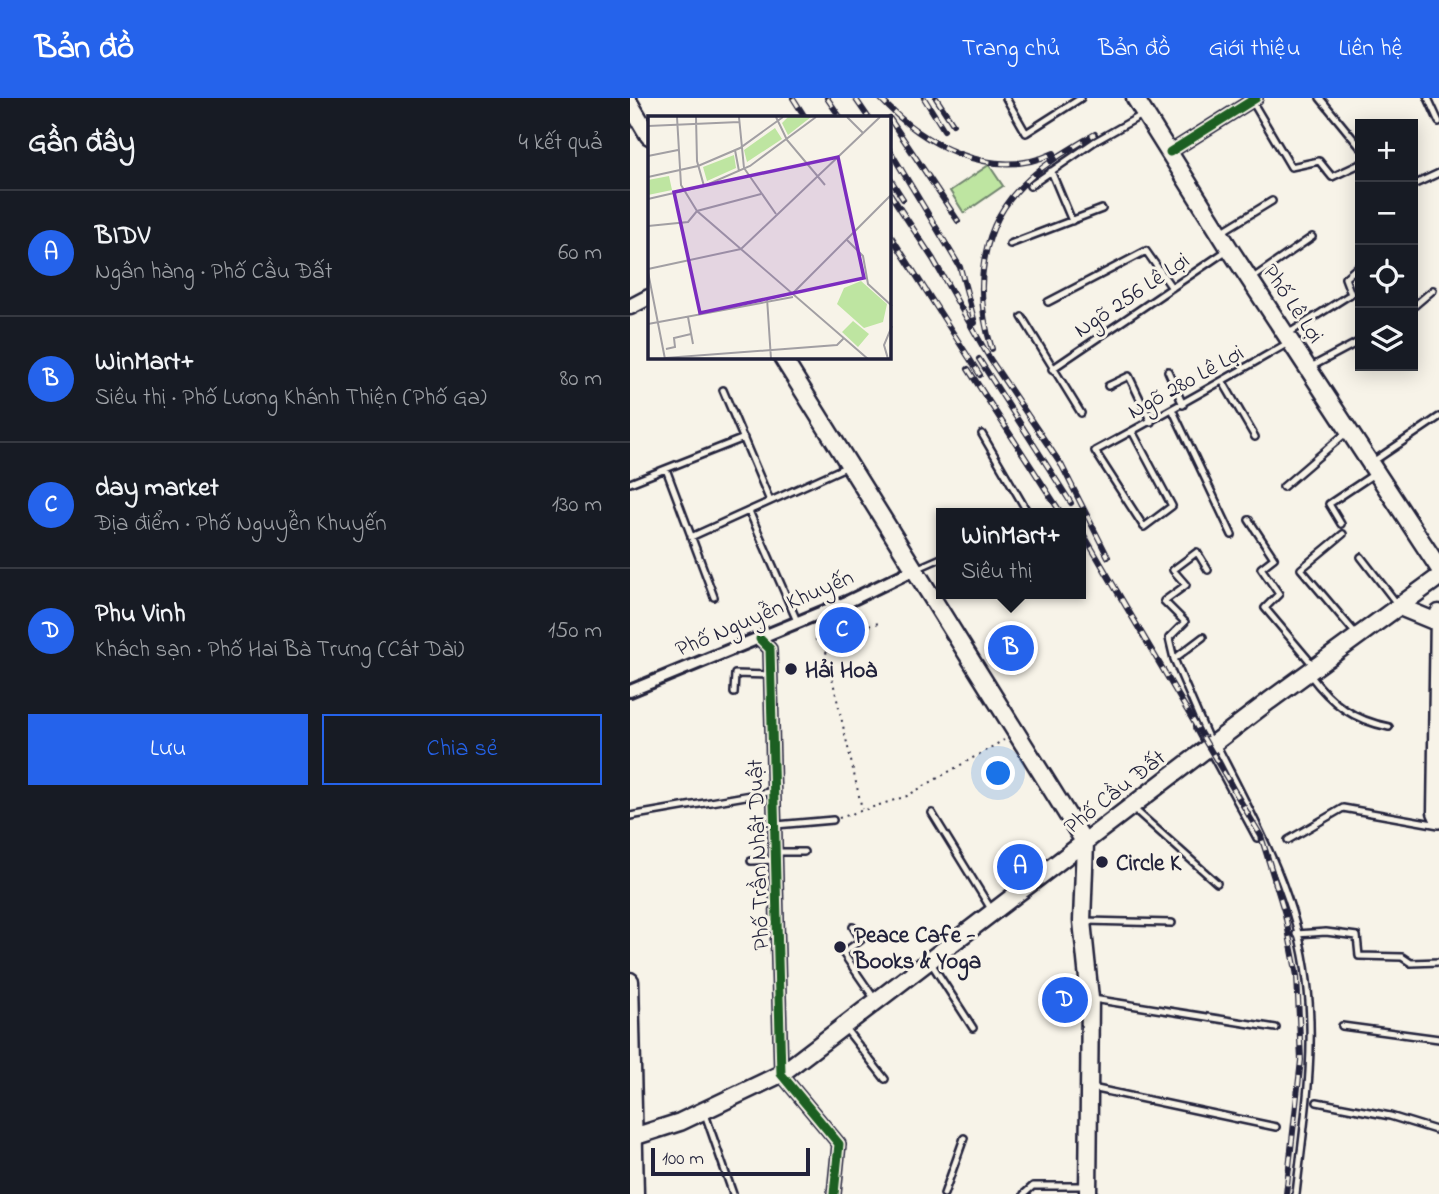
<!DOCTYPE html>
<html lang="vi">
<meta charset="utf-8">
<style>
:root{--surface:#171b24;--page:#242831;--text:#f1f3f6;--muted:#9ea1a6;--line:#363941;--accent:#2563eb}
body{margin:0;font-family:"Indie Flower",sans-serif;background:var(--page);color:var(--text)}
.controls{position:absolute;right:21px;top:21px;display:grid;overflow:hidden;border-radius:0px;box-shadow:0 4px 18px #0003}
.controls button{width:63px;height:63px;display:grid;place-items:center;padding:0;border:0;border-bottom:2px solid var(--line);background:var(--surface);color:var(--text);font:35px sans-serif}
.scale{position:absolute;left:21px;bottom:18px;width:159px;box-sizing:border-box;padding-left:7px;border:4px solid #22223b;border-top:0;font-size:19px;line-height:24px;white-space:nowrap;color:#22223b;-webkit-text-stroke:5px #f7f3e8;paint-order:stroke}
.you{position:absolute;left:369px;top:676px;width:24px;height:24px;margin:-18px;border:5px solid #fff;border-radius:50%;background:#1a73e8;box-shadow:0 0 0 10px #1a73e833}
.badge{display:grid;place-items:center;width:46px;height:46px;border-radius:50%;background:var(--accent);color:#fff;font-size:23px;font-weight:700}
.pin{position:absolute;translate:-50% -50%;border:4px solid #fff;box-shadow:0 2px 7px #0006}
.popup{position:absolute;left:306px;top:410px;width:150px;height:91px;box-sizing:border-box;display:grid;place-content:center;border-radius:0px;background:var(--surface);filter:drop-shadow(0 2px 5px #0005);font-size:23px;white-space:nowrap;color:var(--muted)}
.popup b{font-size:26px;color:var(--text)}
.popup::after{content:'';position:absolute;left:50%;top:100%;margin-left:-14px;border:14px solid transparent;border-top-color:var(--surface)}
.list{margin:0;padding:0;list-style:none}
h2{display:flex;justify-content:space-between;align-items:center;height:91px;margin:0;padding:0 28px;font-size:30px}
h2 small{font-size:23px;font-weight:400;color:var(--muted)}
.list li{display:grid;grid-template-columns:46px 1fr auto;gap:21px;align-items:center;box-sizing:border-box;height:126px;padding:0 28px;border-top:2px solid var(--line)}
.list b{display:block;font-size:26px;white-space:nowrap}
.list p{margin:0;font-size:23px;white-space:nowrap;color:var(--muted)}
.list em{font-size:23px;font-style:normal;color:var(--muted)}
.actions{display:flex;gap:14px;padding:21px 28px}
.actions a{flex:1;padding:16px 0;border:2px solid var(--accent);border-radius:0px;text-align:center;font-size:24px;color:var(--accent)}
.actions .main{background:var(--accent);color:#fff}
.icon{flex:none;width:38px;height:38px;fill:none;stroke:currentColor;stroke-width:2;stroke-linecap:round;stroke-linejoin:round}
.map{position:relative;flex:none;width:809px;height:1096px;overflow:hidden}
header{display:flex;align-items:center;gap:42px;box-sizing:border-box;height:98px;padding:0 35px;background:var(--accent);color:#fff}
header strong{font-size:33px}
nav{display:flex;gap:38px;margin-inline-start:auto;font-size:24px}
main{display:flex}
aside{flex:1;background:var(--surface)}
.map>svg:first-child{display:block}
.green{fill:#bee5a1;stroke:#70846e;stroke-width:2}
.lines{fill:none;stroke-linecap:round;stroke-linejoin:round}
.service-casing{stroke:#22223b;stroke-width:10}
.minor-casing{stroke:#22223b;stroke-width:16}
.tertiary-casing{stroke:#22223b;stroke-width:19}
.secondary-casing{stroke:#22223b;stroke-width:21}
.path{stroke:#22223b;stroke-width:2;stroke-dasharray:2 5;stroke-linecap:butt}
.service{stroke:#f7f3e8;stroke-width:5}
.minor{stroke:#f7f3e8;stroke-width:10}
.tertiary{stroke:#f7f3e8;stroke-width:14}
.secondary{stroke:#f7f3e8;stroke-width:16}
.rail-casing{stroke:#22223b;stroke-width:6}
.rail{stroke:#f7f3e8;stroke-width:3.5;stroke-dasharray:10;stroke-linecap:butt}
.path-bridge{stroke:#22223b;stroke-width:2;stroke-dasharray:2 5;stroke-linecap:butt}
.cycleway-casing{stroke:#f7f3e8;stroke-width:13}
.cycleway{stroke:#1b5e20;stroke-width:9}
.poi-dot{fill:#22223b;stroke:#f7f3e8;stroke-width:2.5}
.labels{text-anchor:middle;stroke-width:6;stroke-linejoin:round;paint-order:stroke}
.street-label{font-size:23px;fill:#22223b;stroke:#f7f3e8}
.poi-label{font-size:23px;font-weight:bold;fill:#22223b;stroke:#f7f3e8;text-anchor:start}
.inset-road{fill:none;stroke:#a29fa3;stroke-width:2}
.view{fill:#7b2cbf;fill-opacity:0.15;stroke:#7b2cbf;stroke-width:3.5}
.inset-edge{fill:none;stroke:#22223b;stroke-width:3.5}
</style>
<header>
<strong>Bản đồ</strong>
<nav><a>Trang chủ</a><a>Bản đồ</a><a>Giới thiệu</a><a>Liên hệ</a></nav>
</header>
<main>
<aside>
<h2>Gần đây<small>4 kết quả</small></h2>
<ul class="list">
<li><span class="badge">A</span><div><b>BIDV</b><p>Ngân hàng · Phố Cầu Đất</p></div><em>60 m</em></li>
<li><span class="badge">B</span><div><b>WinMart+</b><p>Siêu thị · Phố Lương Khánh Thiện (Phố Ga)</p></div><em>80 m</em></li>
<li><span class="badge">C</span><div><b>day market</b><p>Địa điểm · Phố Nguyễn Khuyến</p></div><em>130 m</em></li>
<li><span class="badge">D</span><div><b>Phu Vinh</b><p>Khách sạn · Phố Hai Bà Trưng (Cát Dài)</p></div><em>150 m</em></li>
</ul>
<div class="actions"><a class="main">Lưu</a><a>Chia sẻ</a></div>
</aside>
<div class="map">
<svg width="809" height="1096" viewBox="0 0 809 1096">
<rect width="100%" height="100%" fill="#f7f3e8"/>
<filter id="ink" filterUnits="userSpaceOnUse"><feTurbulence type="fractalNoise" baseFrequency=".0143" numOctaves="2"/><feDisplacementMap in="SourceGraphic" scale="14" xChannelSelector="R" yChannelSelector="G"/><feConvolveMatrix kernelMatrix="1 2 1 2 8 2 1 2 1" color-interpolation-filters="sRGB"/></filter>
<g filter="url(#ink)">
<path class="green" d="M359,67L373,88L334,115L320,93Z"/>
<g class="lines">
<defs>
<path id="service" d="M376,0L396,35L451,0
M690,0L730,49
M798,0L809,24
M622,3L661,69L689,63L702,79L730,66
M421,73L442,123
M783,87L809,75
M400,88L464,44L512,17
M593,133L642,103
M380,146L472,111
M623,180L682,139
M418,204L516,153L542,190
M783,209L803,192
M392,219L451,315
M659,235L721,196L715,180L730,167
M679,270L730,243
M422,271L596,153
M538,273L553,307
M593,284L625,339
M478,288L499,278L521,324
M93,292L140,403
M543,313L602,437
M502,333L542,408L514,429L465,353C530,318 594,282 658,245
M352,336L398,415
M744,363L809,319
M36,371L84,499
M0,385L114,340
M653,389L717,334
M119,413L167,523
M619,422L644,460L631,470L649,496L635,510L683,567
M711,426L699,406L744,376
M713,436L671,471L726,536
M61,439L218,368
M731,459L768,507
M286,471L311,460
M578,472L567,454L543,472L556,487L534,503L555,524L539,540L544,561L579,642L585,644C624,720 667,796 677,883C686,954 674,1026 666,1096
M544,561L573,539
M680,577C702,606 723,622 759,629
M104,595L105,576L140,577
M567,629L627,740
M503,710L587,785
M302,715L361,811
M0,718L144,693
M146,727L203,722
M658,742L713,710L809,727
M147,754H174
M121,763L145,762
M455,823L542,825
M223,829L231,842L213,855L244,900
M666,836L696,834L727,838L729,858L772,859L781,865L809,864
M301,865L343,930
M463,901L646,930
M712,928L809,941
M215,930L255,981
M462,990L646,1029
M687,1004L760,1018L809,1033
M75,1016L103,1096
M314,1096L334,1040
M394,1096L403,1088H455"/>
<path id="minor" d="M540,54L626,0
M130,541L140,551L151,976L209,1046L204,1096
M0,593L219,503L283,472"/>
<path id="tertiary" d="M0,209L19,199"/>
<path id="secondary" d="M505,0L599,150L809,470
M0,6L19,38
M152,259L455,745
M770,509L809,525
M809,515L806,714L809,721
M455,745L452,823L460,900L458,1096
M0,883L5,1096
M0,1040L50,1024L151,976L639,603L809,479"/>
</defs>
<use href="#service" class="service-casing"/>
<use href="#minor" class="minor-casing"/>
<use href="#tertiary" class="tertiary-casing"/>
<use href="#secondary" class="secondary-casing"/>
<path class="path" d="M221,512L226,530
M196,522L200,537
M193,540L232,711
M185,542L249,525
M209,720L277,698L374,642"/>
<use href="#service" class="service"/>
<use href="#minor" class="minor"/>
<use href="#tertiary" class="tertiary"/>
<use href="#secondary" class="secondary"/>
<defs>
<path id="rail" d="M163,0L175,19
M197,0L210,19
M225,0L238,19
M250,0C291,45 361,85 424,55
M294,0L314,32
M306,0L323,26
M260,21L328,123
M259,51L330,169L345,225
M259,79L273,101
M259,94L303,161L360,261L432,368L478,459
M259,135L350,277
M362,251C343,193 349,125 398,82C418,63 442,50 465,36
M349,261L441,405
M338,271L431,415
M451,432L631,738L655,816L667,878L671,962L656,1096"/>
</defs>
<use href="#rail" class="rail-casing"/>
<use href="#rail" class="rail"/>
<path class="path-bridge" d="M570,643L578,637"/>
<defs>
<path id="cycleway" d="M540,54L626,0
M130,541L140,551L151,976L209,1046L204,1096"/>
</defs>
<use href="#cycleway" class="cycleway-casing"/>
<use href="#cycleway" class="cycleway"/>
</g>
</g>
<g class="poi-dot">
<circle cx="161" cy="571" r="7"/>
<circle cx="472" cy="764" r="7"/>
<circle cx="210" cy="849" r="7"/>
</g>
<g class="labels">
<g class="street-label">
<text transform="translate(501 196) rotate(-34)" y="8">Ngõ 256 Lê Lợi</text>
<text transform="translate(664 205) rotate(56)" y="8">Phố Lê Lợi</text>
<text transform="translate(555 283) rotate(-29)" y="8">Ngõ 280 Lê Lợi</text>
<text transform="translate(134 514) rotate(-23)" y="8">Phố Nguyễn Khuyến</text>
<text transform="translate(484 693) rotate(-38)" y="8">Phố Cầu Đất</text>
<text transform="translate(127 757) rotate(-92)" y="8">Phố Trần Nhật Duật</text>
</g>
<g class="poi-label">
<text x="175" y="579">Hải Hoà</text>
<text x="486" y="772">Circle K</text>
<text x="224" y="844">Peace Cafe -<tspan x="224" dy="26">Books &amp; Yoga</tspan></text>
</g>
</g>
<g transform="translate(18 18)">
<rect width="243" height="243" fill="#f7f3e8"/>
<path d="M140,1H163L140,19L134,7ZM127,12L134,23L99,46L96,34ZM86,39L88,52L59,65L55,51ZM21,60L24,74L0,79V64ZM213,165L239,188L235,206L216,212L189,188L196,172ZM205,205L221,218L210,231L194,216Z" fill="#bee5a1"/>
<path class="inset-road" d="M29,1L33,69L49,95L220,243M48,1L49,45L56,70M91,1L96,52L128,98M128,1L139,24L177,69M199,1L215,17M0,10L91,6M87,34L91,55M0,40L30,34M0,61L50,50L92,32L135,1M0,83L56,70L102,50L168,1M0,110L40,106L49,95L113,78M199,124L215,140L220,168L244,190M93,133L232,1M0,153L93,133M0,156L17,243M144,178L244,78M119,182L123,243M40,201L45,228M0,208L145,181M18,233L27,231L26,222L43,218M17,242L189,229L196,222M240,243L236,229L244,210"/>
<path class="view" d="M190,41L216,162L52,197L26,76Z"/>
<rect width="243" height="243" class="inset-edge"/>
</g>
</svg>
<div class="controls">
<button>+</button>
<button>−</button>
<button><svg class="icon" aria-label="locate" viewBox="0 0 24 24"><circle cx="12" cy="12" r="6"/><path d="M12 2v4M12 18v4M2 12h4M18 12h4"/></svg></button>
<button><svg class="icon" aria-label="layers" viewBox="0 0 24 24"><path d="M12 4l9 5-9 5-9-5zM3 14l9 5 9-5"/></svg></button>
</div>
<div class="scale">100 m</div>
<div class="you"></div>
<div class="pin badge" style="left:390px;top:769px">A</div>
<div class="pin badge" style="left:381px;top:550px">B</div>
<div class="popup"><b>WinMart+</b>Siêu thị</div>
<div class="pin badge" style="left:212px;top:532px">C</div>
<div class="pin badge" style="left:435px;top:902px">D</div>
</div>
</main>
